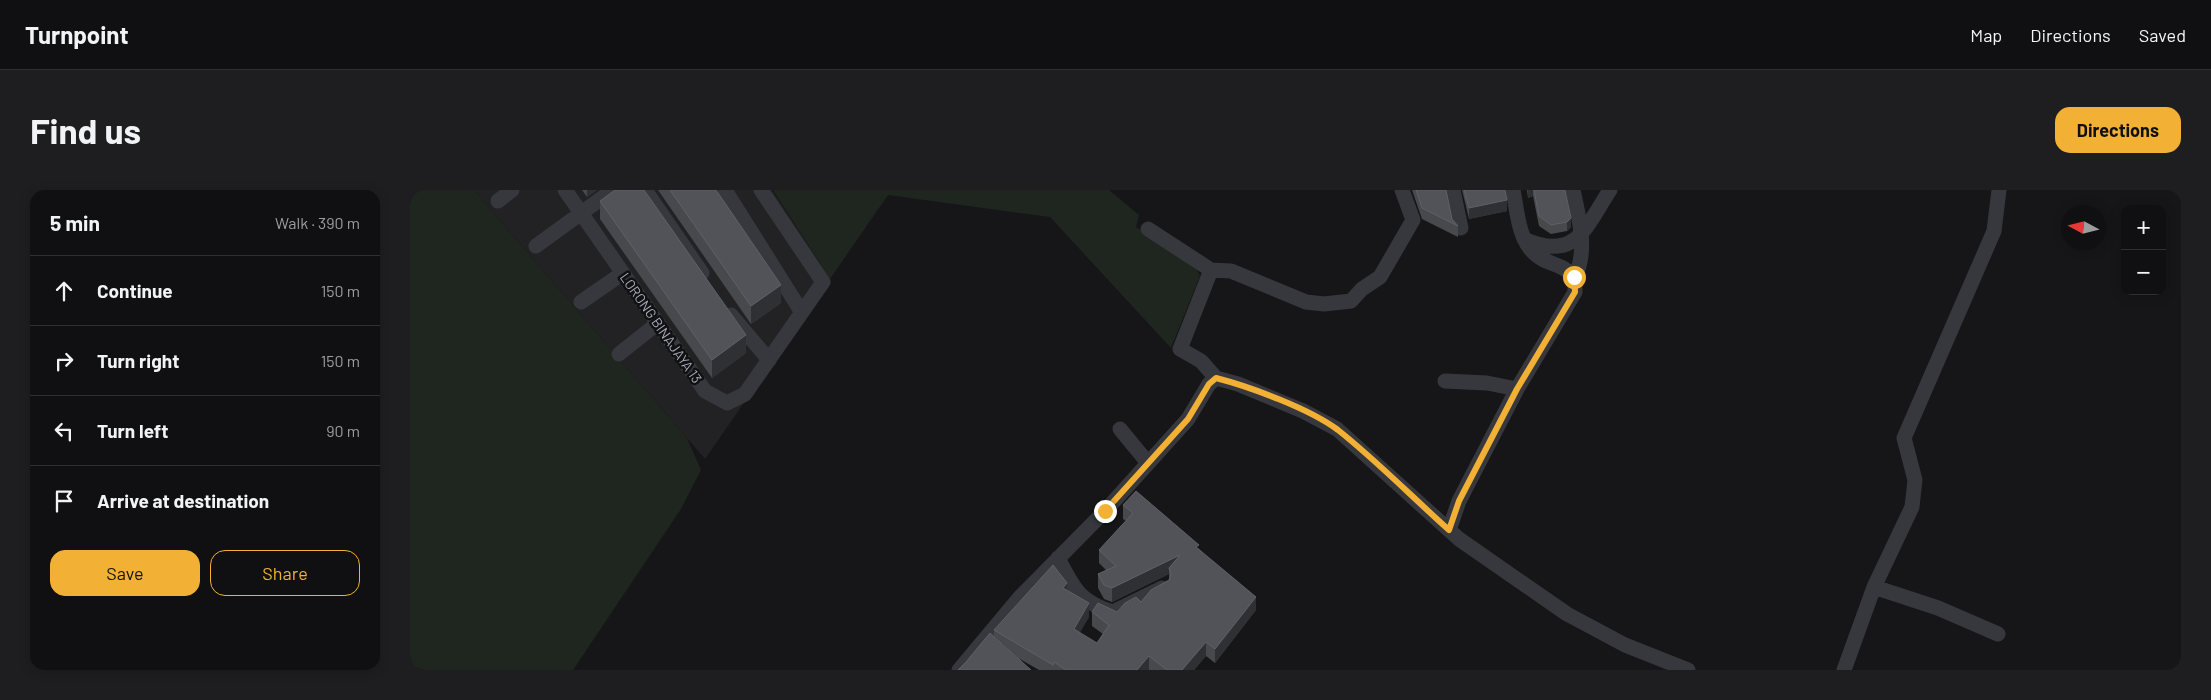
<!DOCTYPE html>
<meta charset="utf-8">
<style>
:root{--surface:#101012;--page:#1e1e20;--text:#f1f3f6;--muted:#9c9d9f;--line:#303032;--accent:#f2b134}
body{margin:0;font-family:Barlow,sans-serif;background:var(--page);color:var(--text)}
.controls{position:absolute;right:15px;top:15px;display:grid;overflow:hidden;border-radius:10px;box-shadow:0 2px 12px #0003}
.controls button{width:45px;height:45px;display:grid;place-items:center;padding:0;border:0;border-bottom:1px solid var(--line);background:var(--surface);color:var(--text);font:25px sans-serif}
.compass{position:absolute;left:1651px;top:15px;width:45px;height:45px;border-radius:50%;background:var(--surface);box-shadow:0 2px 12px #0003;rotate:277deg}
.stop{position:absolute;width:15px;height:15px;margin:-11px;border:4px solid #f2b134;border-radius:50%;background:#fff}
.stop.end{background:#f2b134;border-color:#fff;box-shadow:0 1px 5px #0008}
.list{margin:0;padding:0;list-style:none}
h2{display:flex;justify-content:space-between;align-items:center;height:65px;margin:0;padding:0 20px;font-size:21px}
h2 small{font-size:16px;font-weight:400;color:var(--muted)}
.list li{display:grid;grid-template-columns:32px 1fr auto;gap:15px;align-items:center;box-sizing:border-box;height:70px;padding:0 20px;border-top:1px solid var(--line)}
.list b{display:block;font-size:19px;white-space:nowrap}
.list em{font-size:16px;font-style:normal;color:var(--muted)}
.actions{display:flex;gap:10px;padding:15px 20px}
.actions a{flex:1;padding:11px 0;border:1px solid var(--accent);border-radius:15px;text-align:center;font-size:18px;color:var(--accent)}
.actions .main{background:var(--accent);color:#111}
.icon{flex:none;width:28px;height:28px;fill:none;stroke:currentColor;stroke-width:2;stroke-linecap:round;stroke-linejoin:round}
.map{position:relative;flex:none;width:1771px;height:480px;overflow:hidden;border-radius:15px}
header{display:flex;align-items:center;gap:30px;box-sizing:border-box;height:70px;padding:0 25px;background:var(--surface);border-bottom:1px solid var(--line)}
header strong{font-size:24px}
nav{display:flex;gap:28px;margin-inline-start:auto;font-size:18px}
.intro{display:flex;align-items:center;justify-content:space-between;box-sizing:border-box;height:120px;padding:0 30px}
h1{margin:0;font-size:35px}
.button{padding:12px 22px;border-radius:15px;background:var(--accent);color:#111;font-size:18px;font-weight:700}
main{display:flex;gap:30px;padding:0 30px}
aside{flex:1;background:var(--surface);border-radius:15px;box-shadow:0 2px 12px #0003}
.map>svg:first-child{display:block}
.built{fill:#222225}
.green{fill:#1e261f}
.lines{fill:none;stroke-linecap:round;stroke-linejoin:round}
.minor{stroke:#37383d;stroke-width:15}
.wall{fill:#47494d}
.shaded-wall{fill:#2f3033}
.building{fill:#525359;stroke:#5f6168}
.route{stroke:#f2b134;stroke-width:6}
.labels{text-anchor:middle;stroke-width:5;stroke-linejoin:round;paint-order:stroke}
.street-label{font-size:14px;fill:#a8adb8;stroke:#111113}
</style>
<header>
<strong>Turnpoint</strong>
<nav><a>Map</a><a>Directions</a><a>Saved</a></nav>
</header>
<div class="intro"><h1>Find us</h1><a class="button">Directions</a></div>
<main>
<aside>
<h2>5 min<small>Walk · 390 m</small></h2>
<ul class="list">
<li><svg class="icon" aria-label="ahead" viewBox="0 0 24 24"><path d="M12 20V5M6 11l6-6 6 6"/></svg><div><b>Continue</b></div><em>150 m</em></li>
<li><svg class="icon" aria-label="right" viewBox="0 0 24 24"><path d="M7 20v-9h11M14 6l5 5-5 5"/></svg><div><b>Turn right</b></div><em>150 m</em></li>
<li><svg class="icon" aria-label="left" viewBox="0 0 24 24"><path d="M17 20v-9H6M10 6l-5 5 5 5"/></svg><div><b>Turn left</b></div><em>90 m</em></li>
<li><svg class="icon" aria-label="arrive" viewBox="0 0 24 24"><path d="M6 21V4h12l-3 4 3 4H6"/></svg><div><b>Arrive at destination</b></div></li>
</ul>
<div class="actions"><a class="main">Save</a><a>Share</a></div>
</aside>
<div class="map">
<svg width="1771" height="480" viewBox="0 0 1771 480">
<rect width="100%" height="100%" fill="#161618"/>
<path class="built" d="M64,0H362L420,89L295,269Z"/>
<path class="green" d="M0,0H64L277,248L291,280L271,319L163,480H0Z
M363,0H699L729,25L726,37L786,78L790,86L761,158L640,27L478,5L420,89Z"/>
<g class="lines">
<path class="minor" d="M155,0L295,201L317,213L335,204L413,92L351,0
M235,0L292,83
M315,0L391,121
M1043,0L1051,38
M1163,0C1169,28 1178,60 1165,87
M88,11L102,0
M738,39L801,80L770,159L791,171L806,188L828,194L893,221L927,239L1049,349L1157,424L1215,455L1278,480
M1114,49C1166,72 1175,38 1200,0
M126,56L203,0
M801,80L821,81L896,112L914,114L941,111L952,99L970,87L1003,30L992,0
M171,112L213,83
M321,125L359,170
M209,164L248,133
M1035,191L1077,193L1107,199
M710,239L738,273
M1039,340L1049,311L1107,199L1165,102V87C1155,77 1146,75 1134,70C1108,57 1108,25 1103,0
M648,368C663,397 669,412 703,422L752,398
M1464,397L1528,418L1588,444
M549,480L610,407L695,321L778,229L799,194L806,188
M1434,480L1464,397L1502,317L1505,290L1494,248L1584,41L1589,0"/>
</g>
<path class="wall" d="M172,0H187L177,7Z
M248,0H306L371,113L341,134Z
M1002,0H1036L1042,29L1048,36V47L1012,29Z
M1052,0H1095L1097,21L1059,29Z
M1117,0H1155L1161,37L1157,41L1141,44L1129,36L1123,6L1118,8Z
M190,11L336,163L302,188L190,29Z
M713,315L789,359L846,420L805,473L796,466L784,480H629L608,468L584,446V440L657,400L679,427L669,443L687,453L693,444L682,436V422H707L731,412L759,390V384L702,412L694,409L688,398V384L696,380L689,373V360L716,331L713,329Z"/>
<path class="shaded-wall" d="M177,0H187L177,7Z
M1118,0H1123V6L1118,8Z
M1097,10V21L1059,29V18Z
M1161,28V37L1157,41V32Z
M371,95V113L341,134V116Z
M336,145V163L302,188V170Z
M770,365L759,378V384L702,412V398Z
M657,393V407L653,398Z
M846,407V420L805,473V459Z
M679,413V427L664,453V439Z
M796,452V466L784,480H772Z
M739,466V480H727Z"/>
<path class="building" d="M205,0H234L336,145L302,170L190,11Z
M260,0H306L371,95L341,116Z
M1006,0H1036L1042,29L1048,36L1012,18Z
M1054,0H1095L1097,10L1059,18Z
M1124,0H1155L1161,28L1157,32L1141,35L1129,26Z
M726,301L789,355L786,357L846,407L805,459L796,452L772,480H757L739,466L727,480H656L644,472L643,475L584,440L643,375L657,393L653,398L679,413L664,439L687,453L699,435L682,422L688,413L707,422L715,413L726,407L731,412L741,400L759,390L761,384L759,378L770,365L702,398L694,395L688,384L706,376L689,360L723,323L713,315Z
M580,443L621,480H548L556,472Z"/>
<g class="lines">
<path class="route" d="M695,321L778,229L799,194L806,188C841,197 900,219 928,240C967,271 1002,307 1039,340L1049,311L1107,199L1165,102L1164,87"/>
</g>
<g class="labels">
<g class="street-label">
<text transform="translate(251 138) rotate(55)" y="5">LORONG BINAJAYA 13</text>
</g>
</g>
</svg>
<div class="controls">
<button>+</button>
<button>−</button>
</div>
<svg class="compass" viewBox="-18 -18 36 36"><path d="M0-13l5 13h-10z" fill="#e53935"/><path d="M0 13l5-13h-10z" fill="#9c9d9f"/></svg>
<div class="stop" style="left:1164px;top:87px"></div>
<div class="stop end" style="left:695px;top:321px"></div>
</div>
</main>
